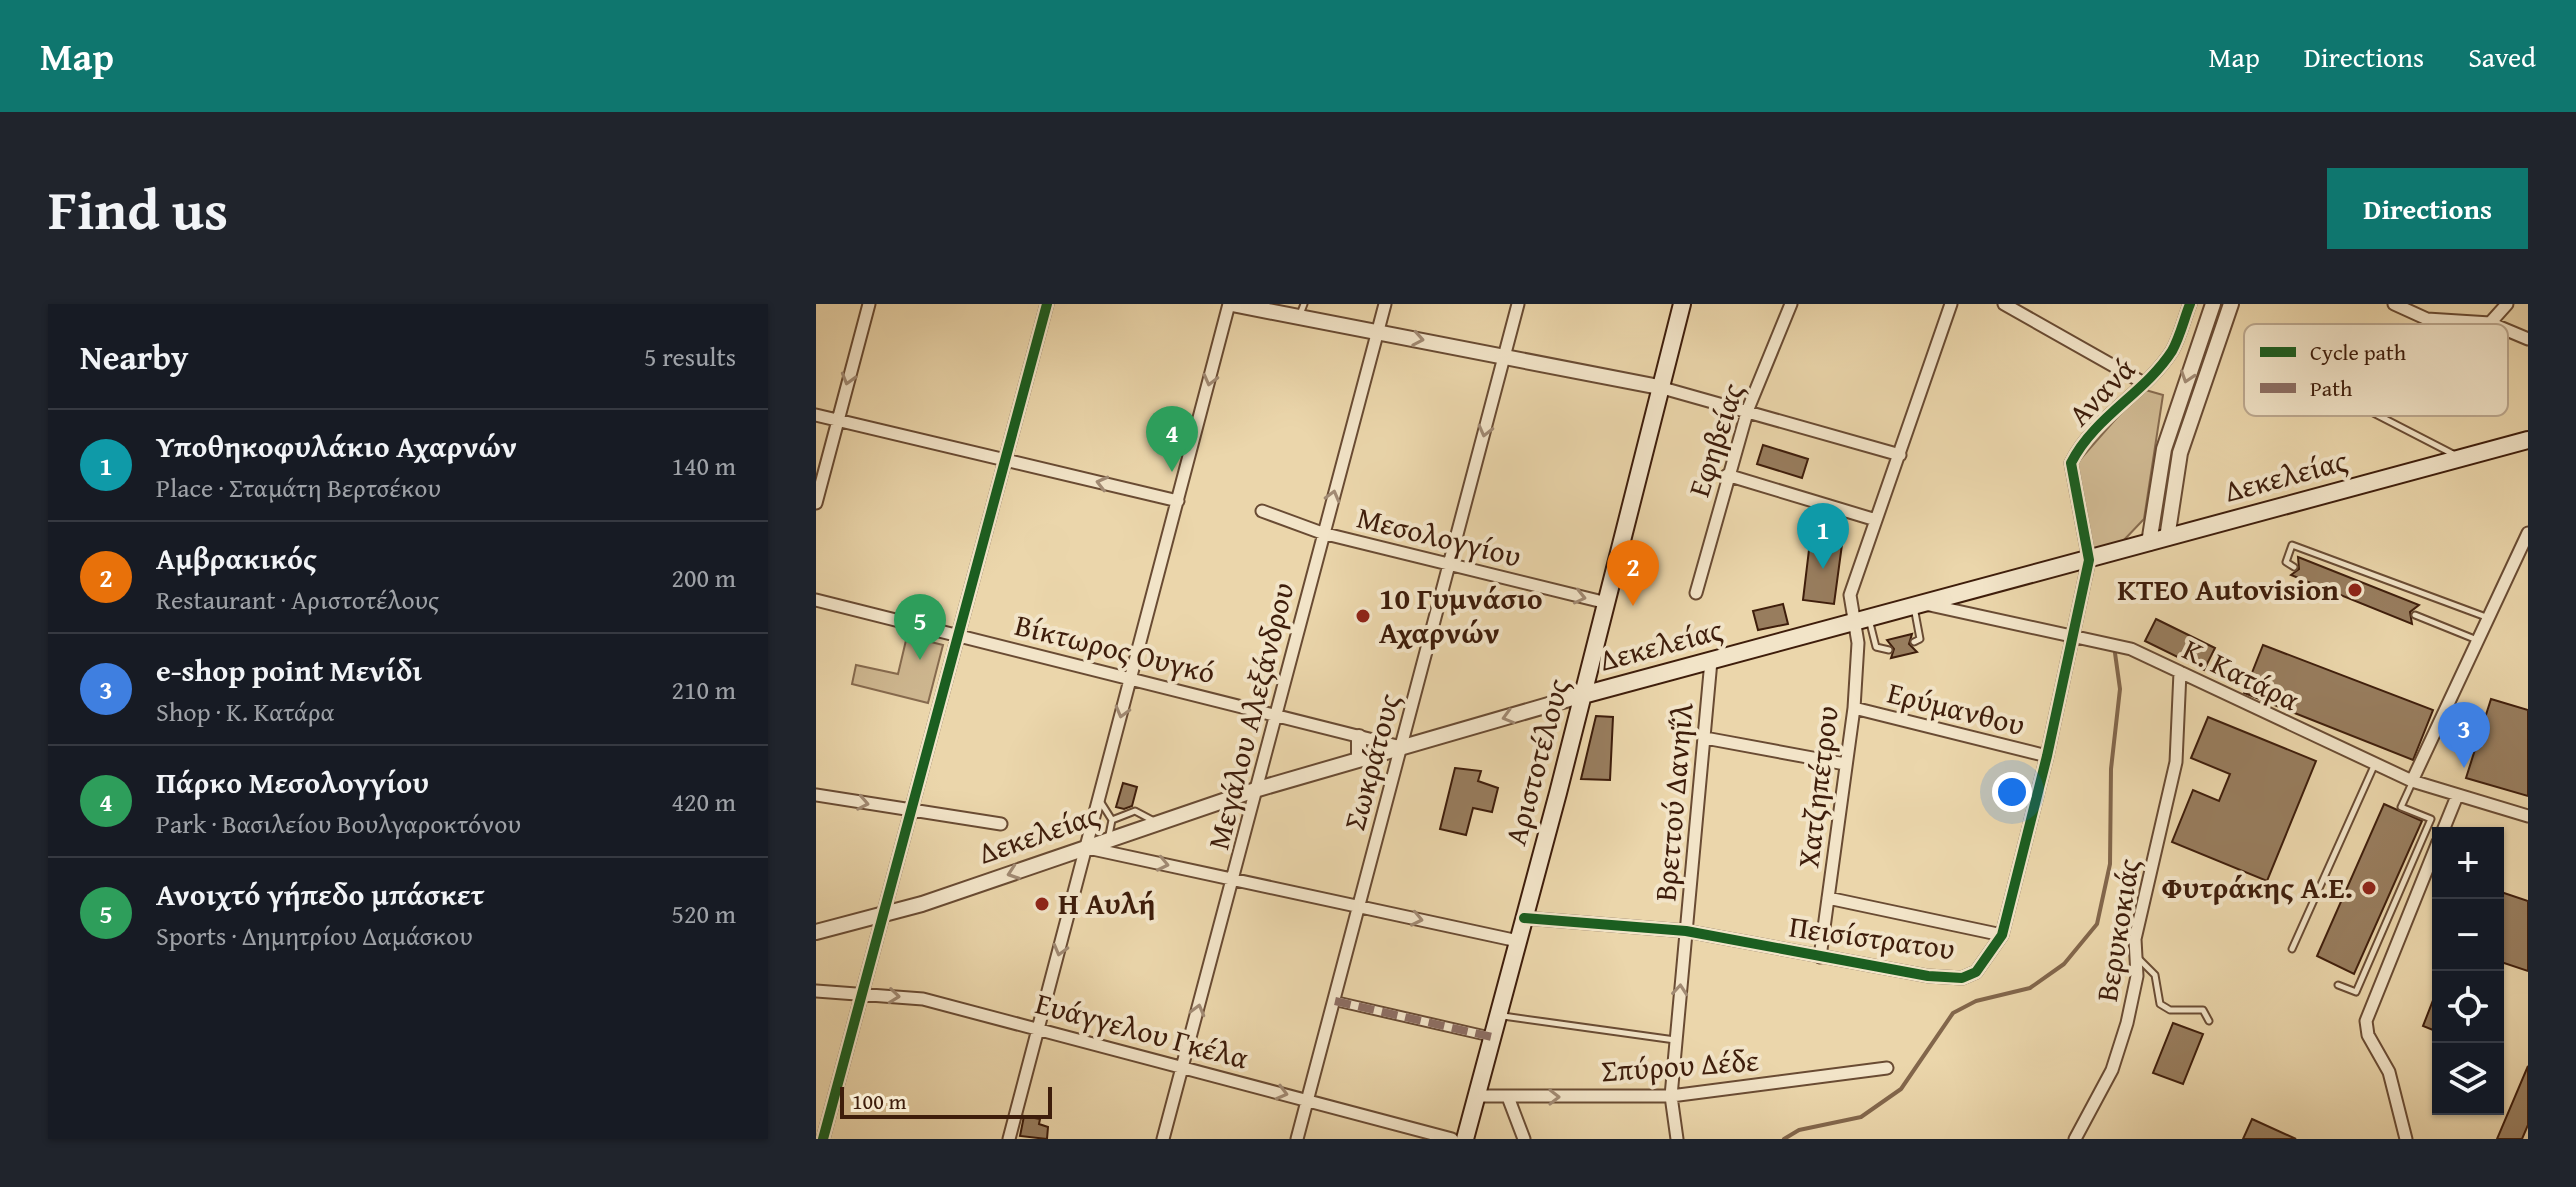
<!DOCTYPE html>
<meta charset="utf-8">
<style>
:root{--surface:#171b24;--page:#20242c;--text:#f1f3f6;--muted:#9ea1a6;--line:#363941;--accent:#0f766e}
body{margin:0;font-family:"Gentium Book Plus",serif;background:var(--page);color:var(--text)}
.controls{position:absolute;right:24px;bottom:24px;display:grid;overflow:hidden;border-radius:0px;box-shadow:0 2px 6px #0004}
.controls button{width:72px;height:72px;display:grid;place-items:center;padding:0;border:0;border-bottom:2px solid var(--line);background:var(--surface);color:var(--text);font:40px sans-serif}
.scale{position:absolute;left:24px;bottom:20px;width:212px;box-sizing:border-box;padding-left:8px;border:4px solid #3e1d0b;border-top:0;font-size:22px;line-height:28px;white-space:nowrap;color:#3e1d0b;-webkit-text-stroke:6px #f2e4c8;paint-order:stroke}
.you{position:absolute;left:1196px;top:488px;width:28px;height:28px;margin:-20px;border:6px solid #fff;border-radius:50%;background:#1a73e8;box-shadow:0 0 0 12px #1a73e833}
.badge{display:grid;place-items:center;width:52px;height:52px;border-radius:50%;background:var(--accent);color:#fff;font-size:26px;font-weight:700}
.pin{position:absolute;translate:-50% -66px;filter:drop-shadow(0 2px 4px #0008)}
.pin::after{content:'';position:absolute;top:42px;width:28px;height:24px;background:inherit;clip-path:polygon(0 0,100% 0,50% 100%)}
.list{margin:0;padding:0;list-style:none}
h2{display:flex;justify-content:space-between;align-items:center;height:104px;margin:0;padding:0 32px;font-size:34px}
h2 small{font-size:26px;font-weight:400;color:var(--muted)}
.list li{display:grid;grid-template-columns:52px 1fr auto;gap:24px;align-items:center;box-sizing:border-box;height:112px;padding:0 32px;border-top:2px solid var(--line)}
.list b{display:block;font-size:30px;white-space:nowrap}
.list p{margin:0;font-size:26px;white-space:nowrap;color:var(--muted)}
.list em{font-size:26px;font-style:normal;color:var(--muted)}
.icon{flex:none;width:44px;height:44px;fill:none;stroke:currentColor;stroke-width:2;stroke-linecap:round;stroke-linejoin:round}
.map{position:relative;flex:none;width:1712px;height:835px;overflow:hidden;border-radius:0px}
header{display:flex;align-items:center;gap:48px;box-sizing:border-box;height:112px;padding:0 40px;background:var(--accent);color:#fff}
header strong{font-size:38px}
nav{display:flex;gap:44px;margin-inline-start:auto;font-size:28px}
.intro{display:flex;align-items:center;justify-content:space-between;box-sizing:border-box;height:192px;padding:0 48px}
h1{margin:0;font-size:56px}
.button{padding:20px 36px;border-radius:0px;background:var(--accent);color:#fff;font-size:28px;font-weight:700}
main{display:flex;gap:48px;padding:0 48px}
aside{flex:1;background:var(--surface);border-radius:0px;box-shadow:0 2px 6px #0004}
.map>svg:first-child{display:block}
.green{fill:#ceb790;stroke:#866a4e;stroke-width:2}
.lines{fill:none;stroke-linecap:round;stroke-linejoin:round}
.stream{stroke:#82664b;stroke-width:4}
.building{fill:#987d5e;stroke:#3e1d0b;stroke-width:2}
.service-casing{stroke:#694b33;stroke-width:9}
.pedestrian-casing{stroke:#694b33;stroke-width:12}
.minor-casing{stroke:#694b33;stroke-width:15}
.tertiary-casing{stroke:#694b33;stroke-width:18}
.secondary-casing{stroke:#3e1d0b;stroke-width:20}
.service{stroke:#f2e4c8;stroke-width:5}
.pedestrian{stroke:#f2e4c8;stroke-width:8}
.minor{stroke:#f2e4c8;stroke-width:11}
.tertiary{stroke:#f2e4c8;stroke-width:14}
.secondary{stroke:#f2e4c8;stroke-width:16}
.quiet{stroke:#8d6e63;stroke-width:8;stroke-dasharray:16 8;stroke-linecap:butt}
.cycleway-casing{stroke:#f2e4c8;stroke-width:15}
.cycleway{stroke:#1b5e20;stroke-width:10}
.oneway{stroke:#a18a73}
.poi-dot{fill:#8f2418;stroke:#f2e4c8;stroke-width:3}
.labels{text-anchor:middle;stroke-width:8;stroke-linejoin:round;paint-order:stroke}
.street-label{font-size:30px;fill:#3e1d0b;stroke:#f2e4c8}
.poi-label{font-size:30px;font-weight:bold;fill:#3e1d0b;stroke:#f2e4c8;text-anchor:end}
.key{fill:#f2e4c8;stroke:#bca88f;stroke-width:2}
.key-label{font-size:22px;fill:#3e1d0b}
</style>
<header>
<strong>Map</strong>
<nav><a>Map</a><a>Directions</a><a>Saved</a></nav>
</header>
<div class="intro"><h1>Find us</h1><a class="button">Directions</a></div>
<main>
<aside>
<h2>Nearby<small>5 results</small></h2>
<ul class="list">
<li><span class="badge" style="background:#0f9aa8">1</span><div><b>Υποθηκοφυλάκιο Αχαρνών</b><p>Place · Σταμάτη Βερτσέκου</p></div><em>140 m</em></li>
<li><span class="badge" style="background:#e8710a">2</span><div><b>Αμβρακικός</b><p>Restaurant · Αριστοτέλους</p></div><em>200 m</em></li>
<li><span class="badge" style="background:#3f7fe0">3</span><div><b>e-shop point Μενίδι</b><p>Shop · Κ. Κατάρα</p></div><em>210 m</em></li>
<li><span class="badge" style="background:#2e9e5b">4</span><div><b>Πάρκο Μεσολογγίου</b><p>Park · Βασιλείου Βουλγαροκτόνου</p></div><em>420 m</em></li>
<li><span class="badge" style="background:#2e9e5b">5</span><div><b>Ανοιχτό γήπεδο μπάσκετ</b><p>Sports · Δημητρίου Δαμάσκου</p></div><em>520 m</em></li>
</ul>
</aside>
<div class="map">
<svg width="1712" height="835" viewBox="0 0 1712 835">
<rect width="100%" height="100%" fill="#ebd6ab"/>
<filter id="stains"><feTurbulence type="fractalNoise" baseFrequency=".0025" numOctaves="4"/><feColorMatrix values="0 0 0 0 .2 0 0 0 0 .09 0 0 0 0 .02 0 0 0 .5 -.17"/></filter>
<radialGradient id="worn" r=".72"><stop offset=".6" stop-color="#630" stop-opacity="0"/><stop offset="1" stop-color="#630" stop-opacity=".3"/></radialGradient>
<path class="green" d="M1326,85L1347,91L1328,215L1306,238L1277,246L1261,159Z
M91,332L127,341L112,399L36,380L40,361L82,370Z"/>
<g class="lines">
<path class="stream" d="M968,835L983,826L1045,813L1085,785L1137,709L1160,697L1214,684L1248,660L1281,620L1294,560L1295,465L1304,385L1299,349"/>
</g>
<path class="building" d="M947,141L992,155L986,174L941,160Z
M995,229L1027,233L1018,300L987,296Z
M1482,253L1603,301L1594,308L1596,320L1475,271L1483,265Z
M967,300L972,320L942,326L937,307Z
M1340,315L1399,344L1388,366L1329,337Z
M1096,330L1093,340L1101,348L1075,354L1078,345L1071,336Z
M1447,341L1617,406L1597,456L1428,389Z
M1675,395L1712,406V492L1650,474Z
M780,412L797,413L794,476L765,475Z
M1392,413L1500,457L1451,577L1356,538L1377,486L1403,497L1414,470L1375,454Z
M639,464L665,467L662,477L682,484L676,508L657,504L650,531L624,525Z
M307,479L321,483L316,502L308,505L300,503Z
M1568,500L1606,517L1538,670L1501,652Z
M1682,587L1712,597V667L1682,657Z
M1621,686H1622V728L1607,722Z
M1357,719L1387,730L1367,780L1337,769Z
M1712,762V821L1706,835H1681Z
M208,812L224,815L223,820L232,823L231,835L204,832Z
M1436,815L1480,835H1427Z"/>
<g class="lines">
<defs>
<path id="service" d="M483,13L488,0
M1503,81L1637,150
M1478,263L1470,258L1476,241L1670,313
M1098,303L1104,335L1098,338
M1599,311L1661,336
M1053,315L1060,343L1073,346
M284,497L296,516
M293,531L296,516L319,507L338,517
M1476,645L1558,462
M1320,652L1339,671L1344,700L1354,706H1387L1393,717
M1522,681L1540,688L1615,515L1585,503L1596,479
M687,712L859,736"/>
<path id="pedestrian" d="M519,697L676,733"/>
<path id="minor" d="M1188,0L1326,78
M1578,0L1611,15L1674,19L1712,35
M1674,19L1691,0
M843,83L1084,151
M0,111L362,197
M911,171L1060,216
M0,199L53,0
M446,207L506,229L791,299
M880,289L932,105L975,0
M0,296L585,443
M1109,300L1315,345L1596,477L1712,512
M1038,404L1231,452
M889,434L1029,460
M1596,477L1712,229
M0,491L185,520
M1626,529L1641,492
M272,544L702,637
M1012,594L1186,631
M708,614L870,627L1112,672L1146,674L1160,668L1186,631L1231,452L1273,256L1255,159C1278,113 1329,89 1356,47C1364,33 1368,15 1374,0
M1004,653L1038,404L1042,339L1034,291L1135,0
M0,687L107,695L636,835
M660,792H855L1071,764
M692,793L708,835
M7,835L231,0
M193,835L413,0
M347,835L569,0
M481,835L702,0
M861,835L855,792L895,357
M1259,835L1296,766L1311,719L1321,672L1319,635L1360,458L1364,368
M1590,835L1573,768L1552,731L1550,717L1622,538"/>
<path id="tertiary" d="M416,0L843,83
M1351,234L1364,149L1415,0
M1333,239L1348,145L1397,0
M543,455V433
M0,628L106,600L442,485L767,391"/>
<path id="secondary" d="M767,391L1712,136
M649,835L742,489L866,0"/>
</defs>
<use href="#service" class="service-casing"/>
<use href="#pedestrian" class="pedestrian-casing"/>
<use href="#minor" class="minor-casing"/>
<use href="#tertiary" class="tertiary-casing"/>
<use href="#secondary" class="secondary-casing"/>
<use href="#service" class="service"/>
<use href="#pedestrian" class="pedestrian"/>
<use href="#minor" class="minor"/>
<use href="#tertiary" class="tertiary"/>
<use href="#secondary" class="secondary"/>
<path class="quiet" d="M519,697L676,733"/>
<defs>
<path id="cycleway" d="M708,614L870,627L1112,672L1146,674L1160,668L1186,631L1231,452L1273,256L1255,159C1278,113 1329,89 1356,47C1364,33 1368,15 1374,0
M7,835L231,0"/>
</defs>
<use href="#cycleway" class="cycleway-casing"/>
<use href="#cycleway" class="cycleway"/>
</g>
<defs><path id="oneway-chevron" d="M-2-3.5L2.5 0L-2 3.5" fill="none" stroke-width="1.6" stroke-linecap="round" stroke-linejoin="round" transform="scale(2)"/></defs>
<g class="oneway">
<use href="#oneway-chevron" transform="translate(602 35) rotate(10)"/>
<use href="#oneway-chevron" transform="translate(1371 73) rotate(108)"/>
<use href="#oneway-chevron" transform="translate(32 75) rotate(106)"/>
<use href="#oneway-chevron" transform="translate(394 76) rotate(104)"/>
<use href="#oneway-chevron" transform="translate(669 127) rotate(104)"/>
<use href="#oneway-chevron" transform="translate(286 179) rotate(-166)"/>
<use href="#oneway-chevron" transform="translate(517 192) rotate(-75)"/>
<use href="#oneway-chevron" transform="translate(764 293) rotate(13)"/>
<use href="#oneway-chevron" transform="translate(306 408) rotate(105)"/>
<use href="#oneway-chevron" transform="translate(692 413) rotate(164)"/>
<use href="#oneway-chevron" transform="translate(47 499) rotate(11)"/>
<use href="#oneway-chevron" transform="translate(347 560) rotate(12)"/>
<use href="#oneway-chevron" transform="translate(197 569) rotate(161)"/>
<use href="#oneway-chevron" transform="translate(601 615) rotate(12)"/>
<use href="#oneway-chevron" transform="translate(244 646) rotate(105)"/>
<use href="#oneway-chevron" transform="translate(864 686) rotate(-85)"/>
<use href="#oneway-chevron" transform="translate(78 692) rotate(6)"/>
<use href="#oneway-chevron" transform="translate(382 706) rotate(-75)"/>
<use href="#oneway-chevron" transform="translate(466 789) rotate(15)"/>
<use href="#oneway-chevron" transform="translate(738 793)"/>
</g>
<g class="poi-dot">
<circle cx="1539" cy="286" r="8"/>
<circle cx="547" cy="312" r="8"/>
<circle cx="1553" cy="584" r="8"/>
<circle cx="226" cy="600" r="8"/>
</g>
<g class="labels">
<g class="street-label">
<text transform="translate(1286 88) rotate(-46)" y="10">Ανανά</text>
<text transform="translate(900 136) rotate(-72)" y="10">Εφηβείας</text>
<text transform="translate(1470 172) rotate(-15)" y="10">Δεκελείας</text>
<text transform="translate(623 233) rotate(14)" y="10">Μεσολογγίου</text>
<text transform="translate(845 341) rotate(-15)" y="10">Δεκελείας</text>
<text transform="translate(299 345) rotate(14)" y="10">Βίκτωρος Ουγκό</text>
<text transform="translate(1425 371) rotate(26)" y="10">Κ. Κατάρα</text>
<text transform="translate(1140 405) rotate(14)" y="10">Ερύμανθου</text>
<text transform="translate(435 412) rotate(-76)" y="10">Μεγάλου Αλεξάνδρου</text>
<text transform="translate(556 458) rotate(-75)" y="10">Σωκράτους</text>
<text transform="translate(721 458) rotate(-75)" y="10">Αριστοτέλους</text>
<text transform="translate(1002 483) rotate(-83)" y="10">Χατζηπέτρου</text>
<text transform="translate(858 498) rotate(-85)" y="10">Βρεττού Δανηΐλ</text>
<text transform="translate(223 530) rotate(-19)" y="10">Δεκελείας</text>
<text transform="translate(1302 626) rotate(-81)" y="10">Βερυκοκιάς</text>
<text transform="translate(1056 634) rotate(8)" y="10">Πεισίστρατου</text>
<text transform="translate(326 727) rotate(15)" y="10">Ευάγγελου Γκέλα</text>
<text transform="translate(864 762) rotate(-4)" y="10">Σπύρου Δέδε</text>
</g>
<g class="poi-label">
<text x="1523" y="296">ΚΤΕΟ Autovision</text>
<text x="563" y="305" text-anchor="start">10 Γυμνάσιο<tspan x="563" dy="34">Αχαρνών</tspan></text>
<text x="1537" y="594">Φυτράκης Α.Ε.</text>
<text x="242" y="610" text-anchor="start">Η Αυλή</text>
</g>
</g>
<rect x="1428" y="20" width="264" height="92" rx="12" class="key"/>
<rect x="1444" y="43" width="36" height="10" fill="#1b5e20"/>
<rect x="1444" y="79" width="36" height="10" fill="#8d6e63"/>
<g class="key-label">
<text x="1494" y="56">Cycle path</text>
<text x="1494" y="92">Path</text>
</g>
<rect width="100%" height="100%" filter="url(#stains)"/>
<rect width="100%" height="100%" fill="url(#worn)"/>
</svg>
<div class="controls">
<button>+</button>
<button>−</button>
<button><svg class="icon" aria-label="locate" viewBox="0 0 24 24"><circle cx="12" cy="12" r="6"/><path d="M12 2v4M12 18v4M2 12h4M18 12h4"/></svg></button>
<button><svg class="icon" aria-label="layers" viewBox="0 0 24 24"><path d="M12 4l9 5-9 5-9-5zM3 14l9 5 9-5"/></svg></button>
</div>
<div class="scale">100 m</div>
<div class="you"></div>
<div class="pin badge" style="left:1007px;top:265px;background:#0f9aa8">1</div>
<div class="pin badge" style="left:817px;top:302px;background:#e8710a">2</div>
<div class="pin badge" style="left:1648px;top:464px;background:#3f7fe0">3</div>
<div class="pin badge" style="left:356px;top:168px;background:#2e9e5b">4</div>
<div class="pin badge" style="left:104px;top:356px;background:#2e9e5b">5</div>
</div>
</main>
